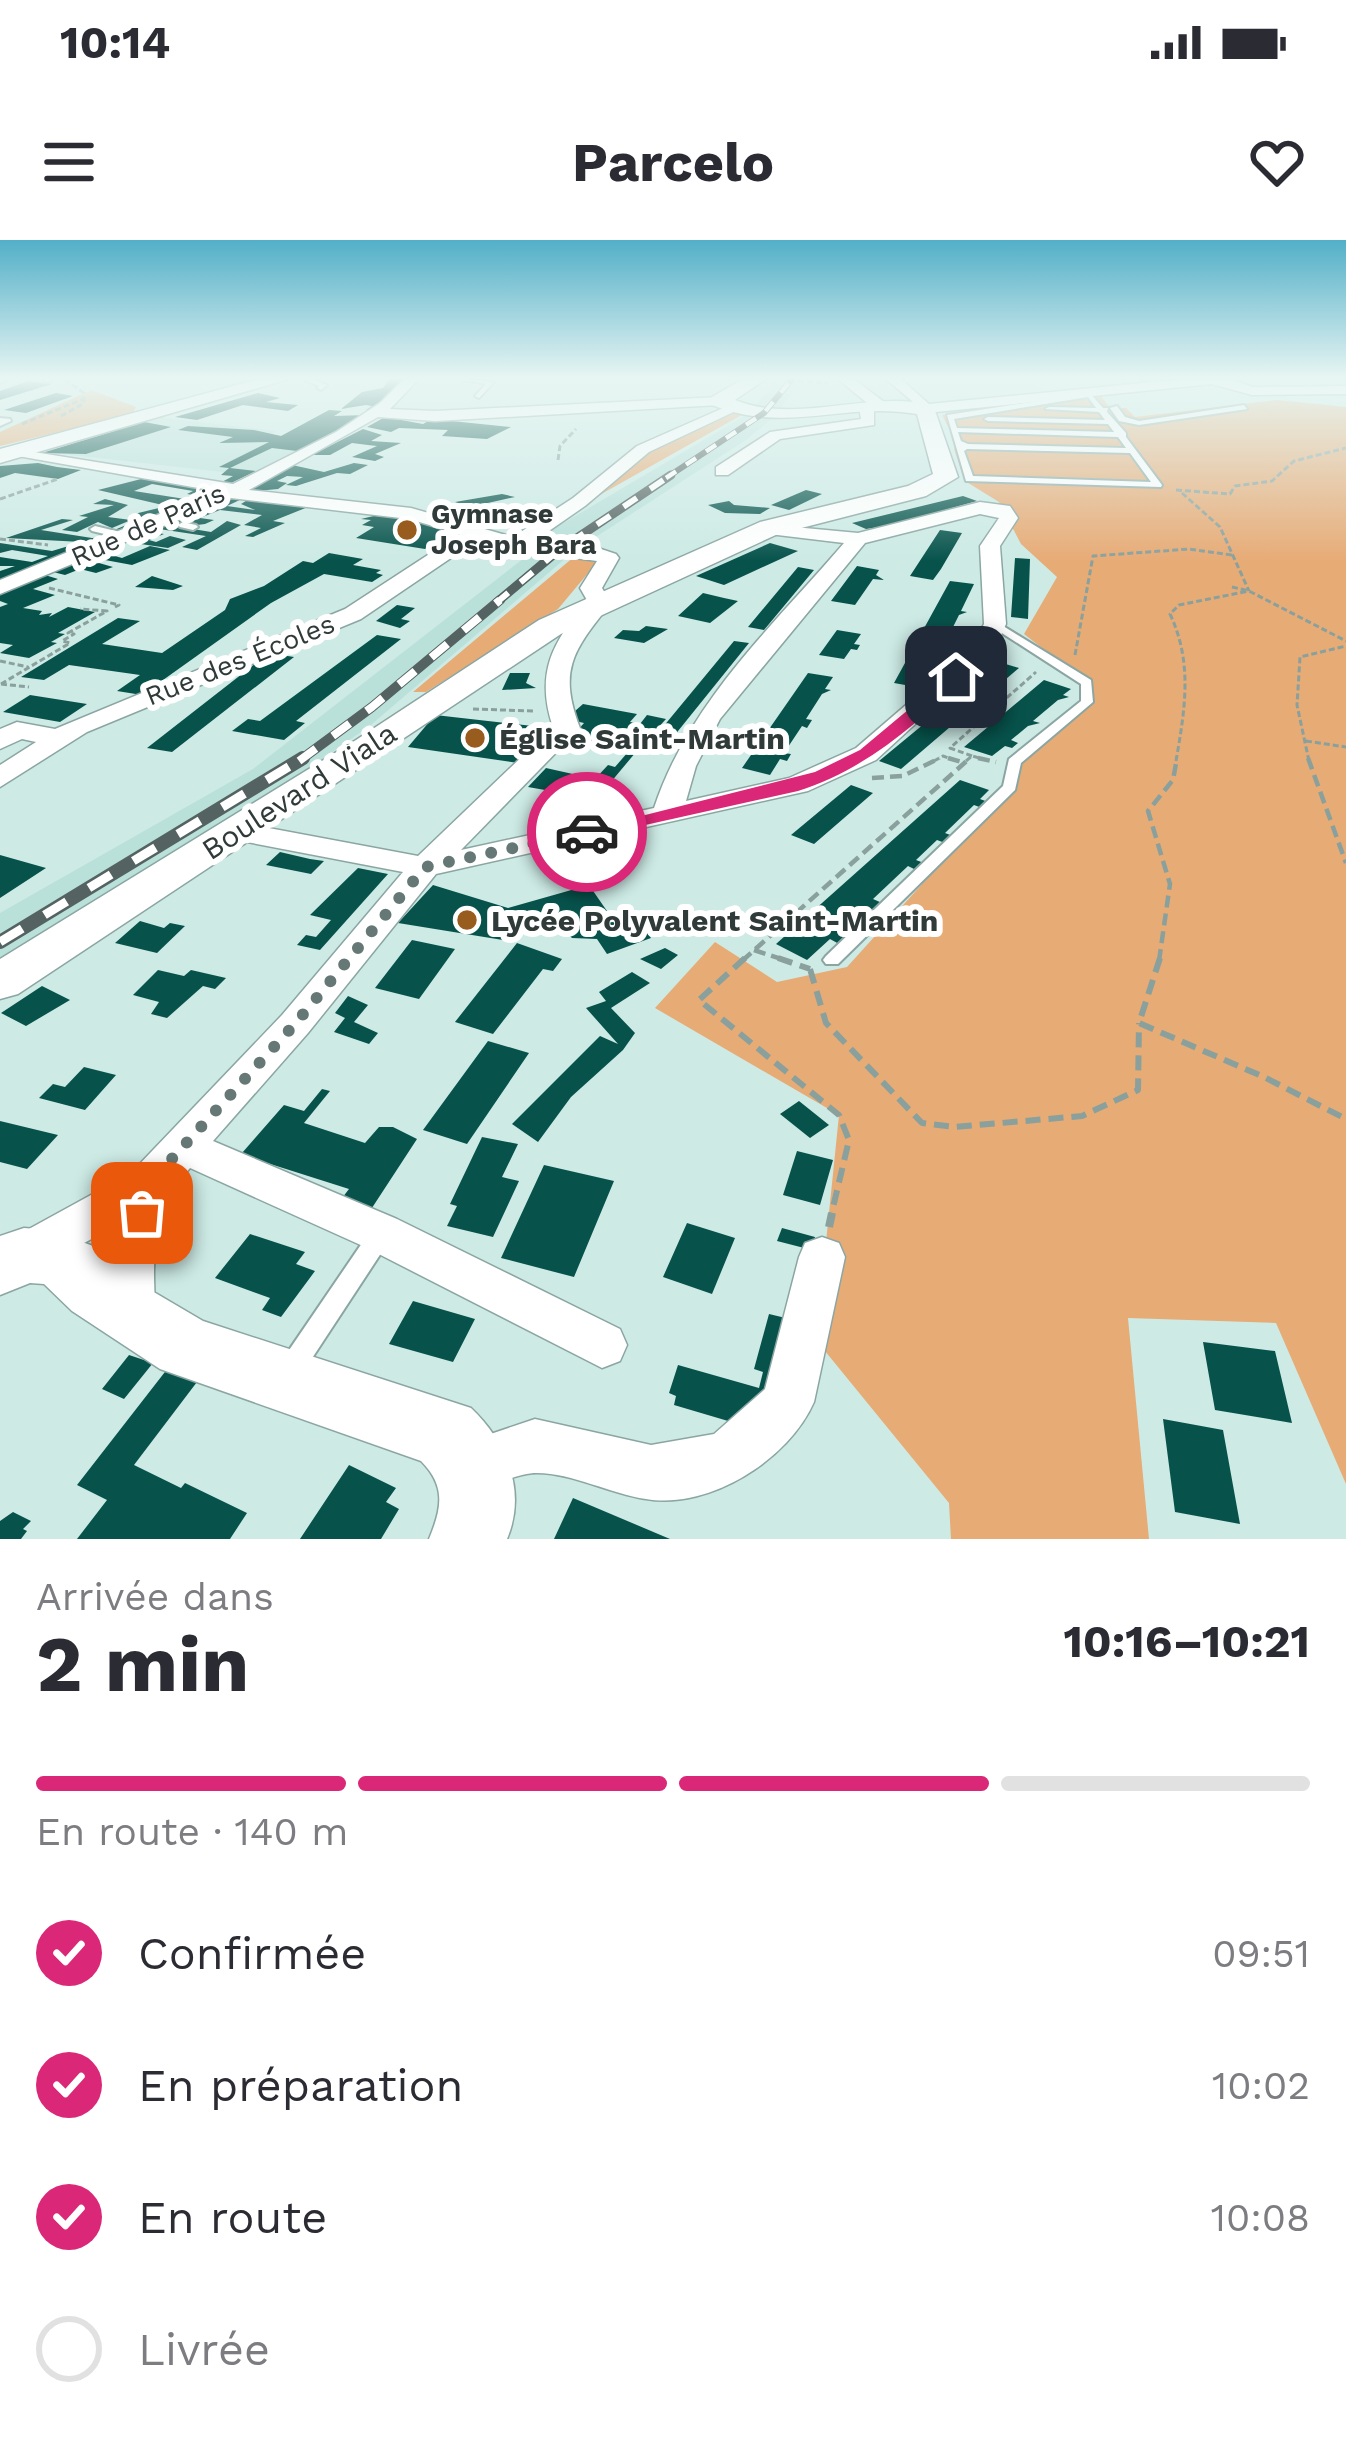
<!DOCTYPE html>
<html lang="fr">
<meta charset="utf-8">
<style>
body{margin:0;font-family:"Work Sans",sans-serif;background:#f7f7f7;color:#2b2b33;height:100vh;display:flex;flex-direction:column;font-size:45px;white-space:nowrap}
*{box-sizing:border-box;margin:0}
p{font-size:39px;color:#7c7c81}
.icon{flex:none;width:66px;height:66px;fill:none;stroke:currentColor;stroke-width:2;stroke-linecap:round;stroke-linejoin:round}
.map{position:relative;height:1299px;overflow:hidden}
.drawer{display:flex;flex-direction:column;background:#fff;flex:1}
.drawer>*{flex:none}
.pin{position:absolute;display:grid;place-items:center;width:102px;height:102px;color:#fff;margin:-51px;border-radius:24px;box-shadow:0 6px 18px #0006}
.courier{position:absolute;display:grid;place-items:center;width:120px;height:120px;margin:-60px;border:9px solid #db2777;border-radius:50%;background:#fff;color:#222;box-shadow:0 3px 15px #0007}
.headline em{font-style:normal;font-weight:700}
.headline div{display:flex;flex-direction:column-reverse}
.headline{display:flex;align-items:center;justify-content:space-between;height:204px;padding:0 36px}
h1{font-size:78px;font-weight:700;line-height:90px}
.bar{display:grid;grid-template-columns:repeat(4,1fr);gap:18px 12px;align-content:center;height:144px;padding:0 36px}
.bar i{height:15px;border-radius:9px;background:#e1e1e2}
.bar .active{background:#db2777}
.bar p{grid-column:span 4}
ol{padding:0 36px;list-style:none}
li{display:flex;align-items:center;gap:36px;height:132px}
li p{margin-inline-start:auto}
li .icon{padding:12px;border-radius:50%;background:#db2777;color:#fff;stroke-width:4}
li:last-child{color:#7c7c81}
li i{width:66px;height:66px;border:6px solid #e1e1e2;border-radius:50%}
.status{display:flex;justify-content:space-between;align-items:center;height:84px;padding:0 60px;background:#fff;direction:ltr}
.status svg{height:33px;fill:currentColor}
header{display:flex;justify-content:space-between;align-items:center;height:156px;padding:0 36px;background:#fff;font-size:54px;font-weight:700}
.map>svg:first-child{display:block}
.built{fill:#bae0da}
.green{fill:#e7ab76}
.building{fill:#07534c;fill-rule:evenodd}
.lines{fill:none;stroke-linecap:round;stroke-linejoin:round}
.lane-casing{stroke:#8ba6a2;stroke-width:4}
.street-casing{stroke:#8ba6a2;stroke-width:3}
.secondary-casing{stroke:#8ba6a2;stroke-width:3}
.path-far3{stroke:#8aa09c;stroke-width:3;stroke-dasharray:6 3;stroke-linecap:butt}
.path-far2{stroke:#8aa09c;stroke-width:4.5;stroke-dasharray:12 6;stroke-linecap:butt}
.path-far1{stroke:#8aa09c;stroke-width:6;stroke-dasharray:15 8;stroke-linecap:butt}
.path{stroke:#8aa09c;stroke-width:8;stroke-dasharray:18 9;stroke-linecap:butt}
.lane{fill:#fff;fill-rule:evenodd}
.street{fill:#fff;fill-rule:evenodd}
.secondary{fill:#fff;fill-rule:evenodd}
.rail-far3-casing{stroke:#546361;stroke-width:6}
.rail-far2-casing{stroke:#546361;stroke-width:9}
.rail-far1-casing{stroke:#546361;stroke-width:10}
.rail-casing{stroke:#546361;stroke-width:14}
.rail-far3{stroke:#fff;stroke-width:4.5;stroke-dasharray:12;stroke-linecap:butt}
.rail-far2{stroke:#fff;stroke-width:6;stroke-dasharray:16;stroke-linecap:butt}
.rail-far1{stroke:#fff;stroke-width:8;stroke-dasharray:21;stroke-linecap:butt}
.rail{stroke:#fff;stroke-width:9;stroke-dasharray:26;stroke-linecap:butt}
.route{fill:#db2777}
.done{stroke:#667875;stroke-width:12;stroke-dasharray:0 21.6}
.poi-dot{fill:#985c1e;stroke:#fff;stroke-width:4.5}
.labels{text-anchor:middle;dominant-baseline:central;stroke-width:12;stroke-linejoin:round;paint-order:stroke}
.far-poi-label{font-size:27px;font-weight:bold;fill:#2f3a39;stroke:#fff;text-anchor:start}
.far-street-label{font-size:27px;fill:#2f3a39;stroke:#fff}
.poi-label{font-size:30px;font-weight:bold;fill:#2f3a39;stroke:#fff;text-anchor:start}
.street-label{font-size:30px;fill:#2f3a39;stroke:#fff}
</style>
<div class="status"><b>10:14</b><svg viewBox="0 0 49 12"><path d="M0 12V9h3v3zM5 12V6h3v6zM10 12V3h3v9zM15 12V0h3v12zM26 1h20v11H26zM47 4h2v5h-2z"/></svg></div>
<header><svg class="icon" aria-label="menu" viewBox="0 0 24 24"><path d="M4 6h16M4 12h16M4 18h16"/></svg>Parcelo<svg class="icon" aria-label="heart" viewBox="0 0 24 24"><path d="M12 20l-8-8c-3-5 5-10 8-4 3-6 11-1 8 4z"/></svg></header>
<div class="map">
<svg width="1346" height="1299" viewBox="0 0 1346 1299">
<rect width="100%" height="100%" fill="#cdeae5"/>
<!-- built -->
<path class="built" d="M776,139H801L776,175L746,200L574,311L372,484L279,550L0,722V673L253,529L537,308L550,291L751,172Z
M158,177L276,191L271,194L321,200L250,235L44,212Z"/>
<!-- green -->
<path class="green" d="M91,150L136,167L132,174L0,206V192Z
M1090,152L1101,156L1110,168H1126L1135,177L1277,160L1346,167V1244L1276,1083L1128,1078L1149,1299H951L949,1263L816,1100L839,875L655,768L715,702L777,742L847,727L1010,547L1014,522L1087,462V443L1024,394L1057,337L1021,304L999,262L965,241L954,209L959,208L942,175Z
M737,170L747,172L589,261L648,209Z
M581,311L599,320L558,369L426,452H413Z"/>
<!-- building -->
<path class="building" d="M390,139H404L383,166L374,171L366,170L372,166L366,165L341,169L362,152L383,148Z
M28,141L52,144L0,160V151Z
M56,153L73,156L26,173L4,170Z
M258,153L280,158L266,162L298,165L288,171L243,165L197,180L175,177Z
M329,170L342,171L334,176L366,175L297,211L272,208L230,228L256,231L229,244L220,243L233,236L221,235L229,228L219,227L269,202L219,203L233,197L178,190L188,186L254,190L281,196Z
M385,177L423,184L432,179L511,187L487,199L442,196L448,190L399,188L391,192L367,187Z
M144,182L171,187L86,214L42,213Z
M363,189L382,195L371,201L401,203L375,214L384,217L375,221L352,217L377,206L368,205L352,203L330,215H312Z
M38,223L57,227L81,230L58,239L15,233L0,238V226Z
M354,223L368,225L350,234L337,233L296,246L286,245L303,237L287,236L277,241L287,243L278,249L234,253L292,225L324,232Z
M145,238L216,250L123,294L112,291L143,278L130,275L167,266L98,250ZM152,244L193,251L187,254L193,255L185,259L134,251Z
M806,250L822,254L789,270L771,265Z
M502,254L515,257L470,267L455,262Z
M963,256L977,261L887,286L866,289L852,283Z
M226,257L244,258L227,266L255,270L241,264L249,259L308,267L273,281L285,283L253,297L245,296L261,288L244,285L262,275L220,270L200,278L214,280L205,284L181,287L211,292L227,281L241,285L197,310L182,307L206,296L159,289Z
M105,259L128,265L108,277L131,280L112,288L98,282L77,292L62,290L88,277L79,276L114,265L93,264Z
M729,261L734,265L770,268L760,274L725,273L708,265Z
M382,274L409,279L451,292L425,309L356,298L374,287L362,285L371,280L361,279Z
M62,279L73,280L41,290L92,298L115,296L0,342V331L15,326H0V317L32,322L48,316L12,310L0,313V303L52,311L82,302L6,298Z
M940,290L962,293L941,329L933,340L910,336Z
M152,292L164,294L149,300L156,302L170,296L186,300L168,308L127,302Z
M770,303L798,311L724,345L696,336Z
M150,306L170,310L132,325L89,317L101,312L122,318Z
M329,313L363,319L353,325L381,330L376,333L383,335L372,342L324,334L271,363L142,455L117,451L140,435L126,433L69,425L44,440L21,437L118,378L140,381L102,404L162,413L225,370L230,359L264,346L303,321L313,323Z
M1015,318L1030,319L1028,379L1011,377Z
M85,319L113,327L96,333L80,329L65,335L53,332Z
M857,326L879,330L876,335L884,340L873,339L855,365L831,361Z
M798,327L814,330L764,390L748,387Z
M45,335L58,339L33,349L55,355L23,368L42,371L39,375L52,373L49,377L68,367L95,372L58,393L65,394L51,402L57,403L29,418L0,413L13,405L0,403V367L8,364L0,361V353Z
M152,336L183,346L173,350L135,347Z
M950,341L974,344L961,371L967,372L959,375L953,387L958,388L956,393L951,392L941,412L947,413L932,430L938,431L929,435L922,448L894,443Z
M703,353L724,358L738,361L710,383L678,376Z
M397,365L415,368L401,379L410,381L400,388L376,381Z
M646,386L668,389L644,403L614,398L623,390L639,391Z
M837,390L861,394L854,404L860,405L857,410L851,409L844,419L819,415Z
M377,395L401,399L296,481L305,483L284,500L232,491L248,479L260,481Z
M734,401L749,403L674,496L658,493Z
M275,414L294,417L172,512L147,508L261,419Z
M999,422L1019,428L901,529L879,521Z
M510,433H530L526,443L536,448L502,450Z
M808,433L833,437L825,449L831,450L822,454L806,479L812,480L807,488L802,486L784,513L791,514L787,521L780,519L770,535L742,528Z
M1044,440L1071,449L1063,455L1069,457L1058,460L1033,481L1040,483L1028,486L1011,500L1018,503L1012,508L1005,506L992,516L964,507Z
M30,455L87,464L60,482L3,472Z
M583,464L637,474L630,482L640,484L647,475L666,479L646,501L629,497L636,490L607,488L589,506L567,502L584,483L566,479Z
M435,475L542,487L518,523L408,507Z
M625,503L641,506L580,579L553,571L563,560L573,563L579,556L528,547L546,528L595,539L608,525L615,527L628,512L619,510Z
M960,540L989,550L980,559L988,562L982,568L974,565L945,593L953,596L945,603L937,600L916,620L924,623L916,630L908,626L873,659L882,663L874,670L865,666L840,690L848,694L839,704L830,699L807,720L776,704Z
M851,545L873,553L814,604L791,595Z
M280,612L310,619L324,621L311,634L266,625Z
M0,615L46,628L0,658Z
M358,628L388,634L320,710L297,705L306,695L316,697L331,680L310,675Z
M433,645L508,668L589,645L618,687L639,681L651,698L607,714L597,699L572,698L556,682L545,685L540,678L521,682L509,701L398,683Z
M140,681L164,688L170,683L185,686L157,713L115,703Z
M412,700L455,709L419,759L375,748Z
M517,703L562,719L553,731L543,729L493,794L455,782Z
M665,708L678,715L661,729L640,719Z
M158,730L184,736L191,730L226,738L215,749L203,746L167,778L151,774L159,762L133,755Z
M632,732L650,743L611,768L635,793L623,810L571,857L538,902L512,884L600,796L618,804L586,768L606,761L599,752Z
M42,746L70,760L26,786L1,773Z
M348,756L368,765L354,782L378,793L369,804L334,792L345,778L335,773Z
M488,801L529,813L467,904L423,890Z
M84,827L116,835L85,870L39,858L53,844L65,847Z
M322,849L330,851L304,883L365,903L379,887H393L417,899L368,974L339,962L349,949L264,922L259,929L235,921L284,865L304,871Z
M799,861L829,885L810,898L780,874Z
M0,881L58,895L27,929L0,922Z
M482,897L518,904L502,937L519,941L493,997L447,986L457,966L450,964Z
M797,911L833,920L820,965L783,955Z
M544,925L614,941L574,1037L501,1018Z
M687,983L735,998L712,1054L663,1037Z
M782,988L815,997L812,1010L777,1001Z
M250,994L305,1012L296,1024L315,1031L281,1077L262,1070L270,1058L215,1038Z
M413,1061L475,1079L453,1122L389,1104Z
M769,1074L794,1080L775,1155L745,1186L674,1165L676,1156L669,1153L678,1125L759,1148L763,1132L754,1129Z
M1203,1102L1275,1111L1292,1183L1215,1170Z
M129,1115L153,1123L124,1159L102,1149Z
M168,1128L200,1138L134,1225L181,1248L185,1243L247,1273L230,1299H77L107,1260L77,1245Z
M1163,1179L1223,1190L1240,1284L1175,1272Z
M349,1225L396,1248L386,1262L399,1269L381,1299H300Z
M573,1258L670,1299H554Z
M13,1272L31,1281L23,1289L27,1291L21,1299H0V1281Z"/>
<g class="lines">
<!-- lane casing -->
<g class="lane-casing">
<path id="lane" d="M0,139H7L0,143Z
M44,139H50V141L45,142Z
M302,139H312L327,145L321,150L317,148L319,146Z
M461,139L494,142L479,158L475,156L486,144Z
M1090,153L1103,168H1108L1107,172L1126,193V197L1162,245L1161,247L966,241L947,175ZM1088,157L1096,168L1049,167L1045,169L1099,172L1105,180L988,177L984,179L988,181L1108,184L1114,192L957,188L954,179ZM958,192L1118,197L1126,208L968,204L961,201ZM967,209L1130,213L1151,242L973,236L964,211Z
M1244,165L1247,169L1139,185L1119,181L1110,168L1117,166L1125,177L1139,181Z
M0,178L10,179L11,181L0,186Z
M183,282L196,285L198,287L193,290L180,287L178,285Z
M95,286L128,294L130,296L125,299L92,291L90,289Z
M995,381L1091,440L1093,462L1021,523L1015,550L838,724H826L823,720L826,716L1003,546L1009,519L1081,461V444L991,386V382Z
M381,984L389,987L393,994L389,1001L301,1135L292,1139L283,1135L279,1127L283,1119L373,987Z"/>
</g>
<!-- street casing -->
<g class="street-casing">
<path id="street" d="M404,139H419L390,169L435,171L719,157L726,161L719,165L435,181L378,177L249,250L411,268L513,297L573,258L637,206L730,165L742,168L649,212L585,266L536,300L586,304L616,314L619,318L602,348L611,363C575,409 557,428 580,488L461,610L654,568C689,462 773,386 844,303L769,294L762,292V284L858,293L980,262L1010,266L1018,278L1000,306L1006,384L993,413L876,520L808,551L436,634L308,793L213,901L397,979L620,1089L627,1105L620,1121L602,1128L365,1007L190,928C165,956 154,994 154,1033C154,1054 157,1069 148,1089L131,1095L114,1089C99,1056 108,1019 116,986L24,1035L7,1029L1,1015L7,1001L131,933L282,775L403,632L226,598L222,591L226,584L237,582L418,616L553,487C535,435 552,400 588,362L580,348L597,321L516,310L479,299L361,379L87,492L0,547V525L36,502L22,499L0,509V489L17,482L55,489L345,369L460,294L409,279L231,258L0,354V340L215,251L1,213L9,208L233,244L336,192L380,163ZM980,274L999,278L980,306L984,384L971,409L856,508L789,538L686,561L696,526L720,479L865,303Z
M838,139H854L884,162V168H874V185L780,199L728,235H716V227L770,192L861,179L859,167L867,163Z
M886,139H901L929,164L1183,139H1231L1252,147L1346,146V154L1252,155L1212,144L926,173Z
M822,997L839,1003L845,1017L814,1162C789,1219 710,1270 646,1259C611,1254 572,1233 537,1233C518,1233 492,1246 474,1252L455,1244L447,1225L455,1206L535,1179L651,1205L714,1194L765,1149L799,1017L805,1003Z"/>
</g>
<!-- secondary casing -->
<g class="secondary-casing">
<path id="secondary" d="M259,139H289L0,223V209Z
M743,139H766L735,160C797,185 868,150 933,165L958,237L926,256L778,294L561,394L18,754L0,759V719L356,500L539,380L760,282L908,246L933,234L917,174C844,161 786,195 712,165V157Z
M24,988L49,990L96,1007L118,1031L203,1081L471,1168C507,1202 527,1252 507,1299H429C442,1268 446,1246 421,1221L160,1129L72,1071L44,1044L30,1043L0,1055V996Z"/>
</g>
<!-- path-far3 -->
<path class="path-far3" d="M798,141L827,143
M61,176L84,163V153L64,139
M22,184L83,159
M558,220L560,206L576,189
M1176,250L1230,254L1235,246L1272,241L1294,221L1346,208
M1182,253L1220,287L1249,351
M0,259L58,239
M0,299L48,305
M1232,347L1249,351L1346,401
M49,348L119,365L115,367
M1075,415L1093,316L1189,309L1232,315
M0,421L28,427
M1,444L70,403L62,401L74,394L68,393L107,371L80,369
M1,444L29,447
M473,469L534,471
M1306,501L1346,507
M972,516L950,508L1036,432
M934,521L943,516L957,521
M966,521L972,516L990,521
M1176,521C1185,469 1193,423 1170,374L1179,365L1249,351
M1309,521L1297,465L1300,417L1346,406"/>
<!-- path-far2 -->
<path class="path-far2" d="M948,518L962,522
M978,518L996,522
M1308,518L1346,623
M872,538L903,536L940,518
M754,710L787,721
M742,721L970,518
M1159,721L1170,644L1148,571L1173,540L1177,518"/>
<!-- path-far1 -->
<path class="path-far1" d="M745,718L699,760L839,875L849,900L831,976
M778,718L810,729
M1160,718L1139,783L1264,837L1346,879
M810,729L826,783L922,883L955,887L1082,876L1138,850L1139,783"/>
<!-- path -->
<path class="path" d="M829,987L832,973"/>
<!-- lane -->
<use href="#lane" class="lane"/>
<!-- street -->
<use href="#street" class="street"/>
<!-- secondary -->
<use href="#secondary" class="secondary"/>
<!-- rail-far3 casing -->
<g class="rail-far3-casing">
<path id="rail-far3" d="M666,238L764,173L792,139"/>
</g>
<!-- rail-far2 casing -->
<g class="rail-far2-casing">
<path id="rail-far2" d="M496,363L559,310L671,235"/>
</g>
<!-- rail-far1 casing -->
<g class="rail-far1-casing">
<path id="rail-far1" d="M299,521L372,467L500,360"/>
</g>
<!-- rail casing -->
<g class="rail-casing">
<path id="rail" d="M0,702L303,518"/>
</g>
<!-- rail-far3 -->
<use href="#rail-far3" class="rail-far3"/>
<!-- rail-far2 -->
<use href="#rail-far2" class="rail-far2"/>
<!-- rail-far1 -->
<use href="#rail-far1" class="rail-far1"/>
<!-- rail -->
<use href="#rail" class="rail"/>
</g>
<!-- sky -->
<linearGradient id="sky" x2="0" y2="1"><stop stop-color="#52afc8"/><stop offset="0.43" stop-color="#e8f6f3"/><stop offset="1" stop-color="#e8f6f3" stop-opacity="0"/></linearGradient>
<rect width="1346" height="321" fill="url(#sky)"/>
<!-- route -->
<path class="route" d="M951,434L963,437C918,485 862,531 798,551L587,598L578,592L815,532L860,510Z"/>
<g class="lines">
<!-- done -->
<path class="done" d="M142,973L147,946L295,784L425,627L587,592"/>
</g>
<!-- markers -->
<g class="poi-dot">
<circle cx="407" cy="290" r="12"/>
<circle cx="475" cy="498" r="12"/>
<circle cx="467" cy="680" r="12"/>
</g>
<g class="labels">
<!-- far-poi labels -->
<g class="far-poi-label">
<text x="431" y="274">Gymnase<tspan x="431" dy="31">Joseph Bara</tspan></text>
</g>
<!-- far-street labels -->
<g class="far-street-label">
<text transform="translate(148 285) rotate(-24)">Rue de Paris</text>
<text transform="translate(240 420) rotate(-22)">Rue des Écoles</text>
</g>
<!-- poi labels -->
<g class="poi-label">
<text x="499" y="498">Église Saint-Martin</text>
<text x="491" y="680">Lycée Polyvalent Saint-Martin</text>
</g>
<!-- street labels -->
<g class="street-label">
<text transform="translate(299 551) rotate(-33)">Boulevard Viala</text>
</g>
</g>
</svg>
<div class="pin" style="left:142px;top:973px;background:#ea580c"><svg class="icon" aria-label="bag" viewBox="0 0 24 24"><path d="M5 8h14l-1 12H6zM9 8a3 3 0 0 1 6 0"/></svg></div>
<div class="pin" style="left:956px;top:437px;background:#1f2937"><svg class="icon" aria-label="home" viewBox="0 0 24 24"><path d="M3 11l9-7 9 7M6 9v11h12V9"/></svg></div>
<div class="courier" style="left:587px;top:592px"><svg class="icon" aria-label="car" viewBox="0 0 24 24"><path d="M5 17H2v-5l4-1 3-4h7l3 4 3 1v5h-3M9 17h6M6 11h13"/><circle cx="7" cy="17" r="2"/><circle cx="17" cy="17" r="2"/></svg></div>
</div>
<section class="drawer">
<div class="headline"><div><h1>2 min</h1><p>Arrivée dans</p></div><em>10:16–10:21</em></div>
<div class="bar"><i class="active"></i><i class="active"></i><i class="active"></i><i></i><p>En route · 140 m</p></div>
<ol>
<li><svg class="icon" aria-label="check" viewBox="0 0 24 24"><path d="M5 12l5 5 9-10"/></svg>Confirmée<p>09:51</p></li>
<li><svg class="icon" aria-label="check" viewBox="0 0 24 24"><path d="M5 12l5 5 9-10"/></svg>En préparation<p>10:02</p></li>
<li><svg class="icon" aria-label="check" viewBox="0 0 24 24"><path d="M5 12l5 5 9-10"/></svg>En route<p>10:08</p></li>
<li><i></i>Livrée</li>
</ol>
</section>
